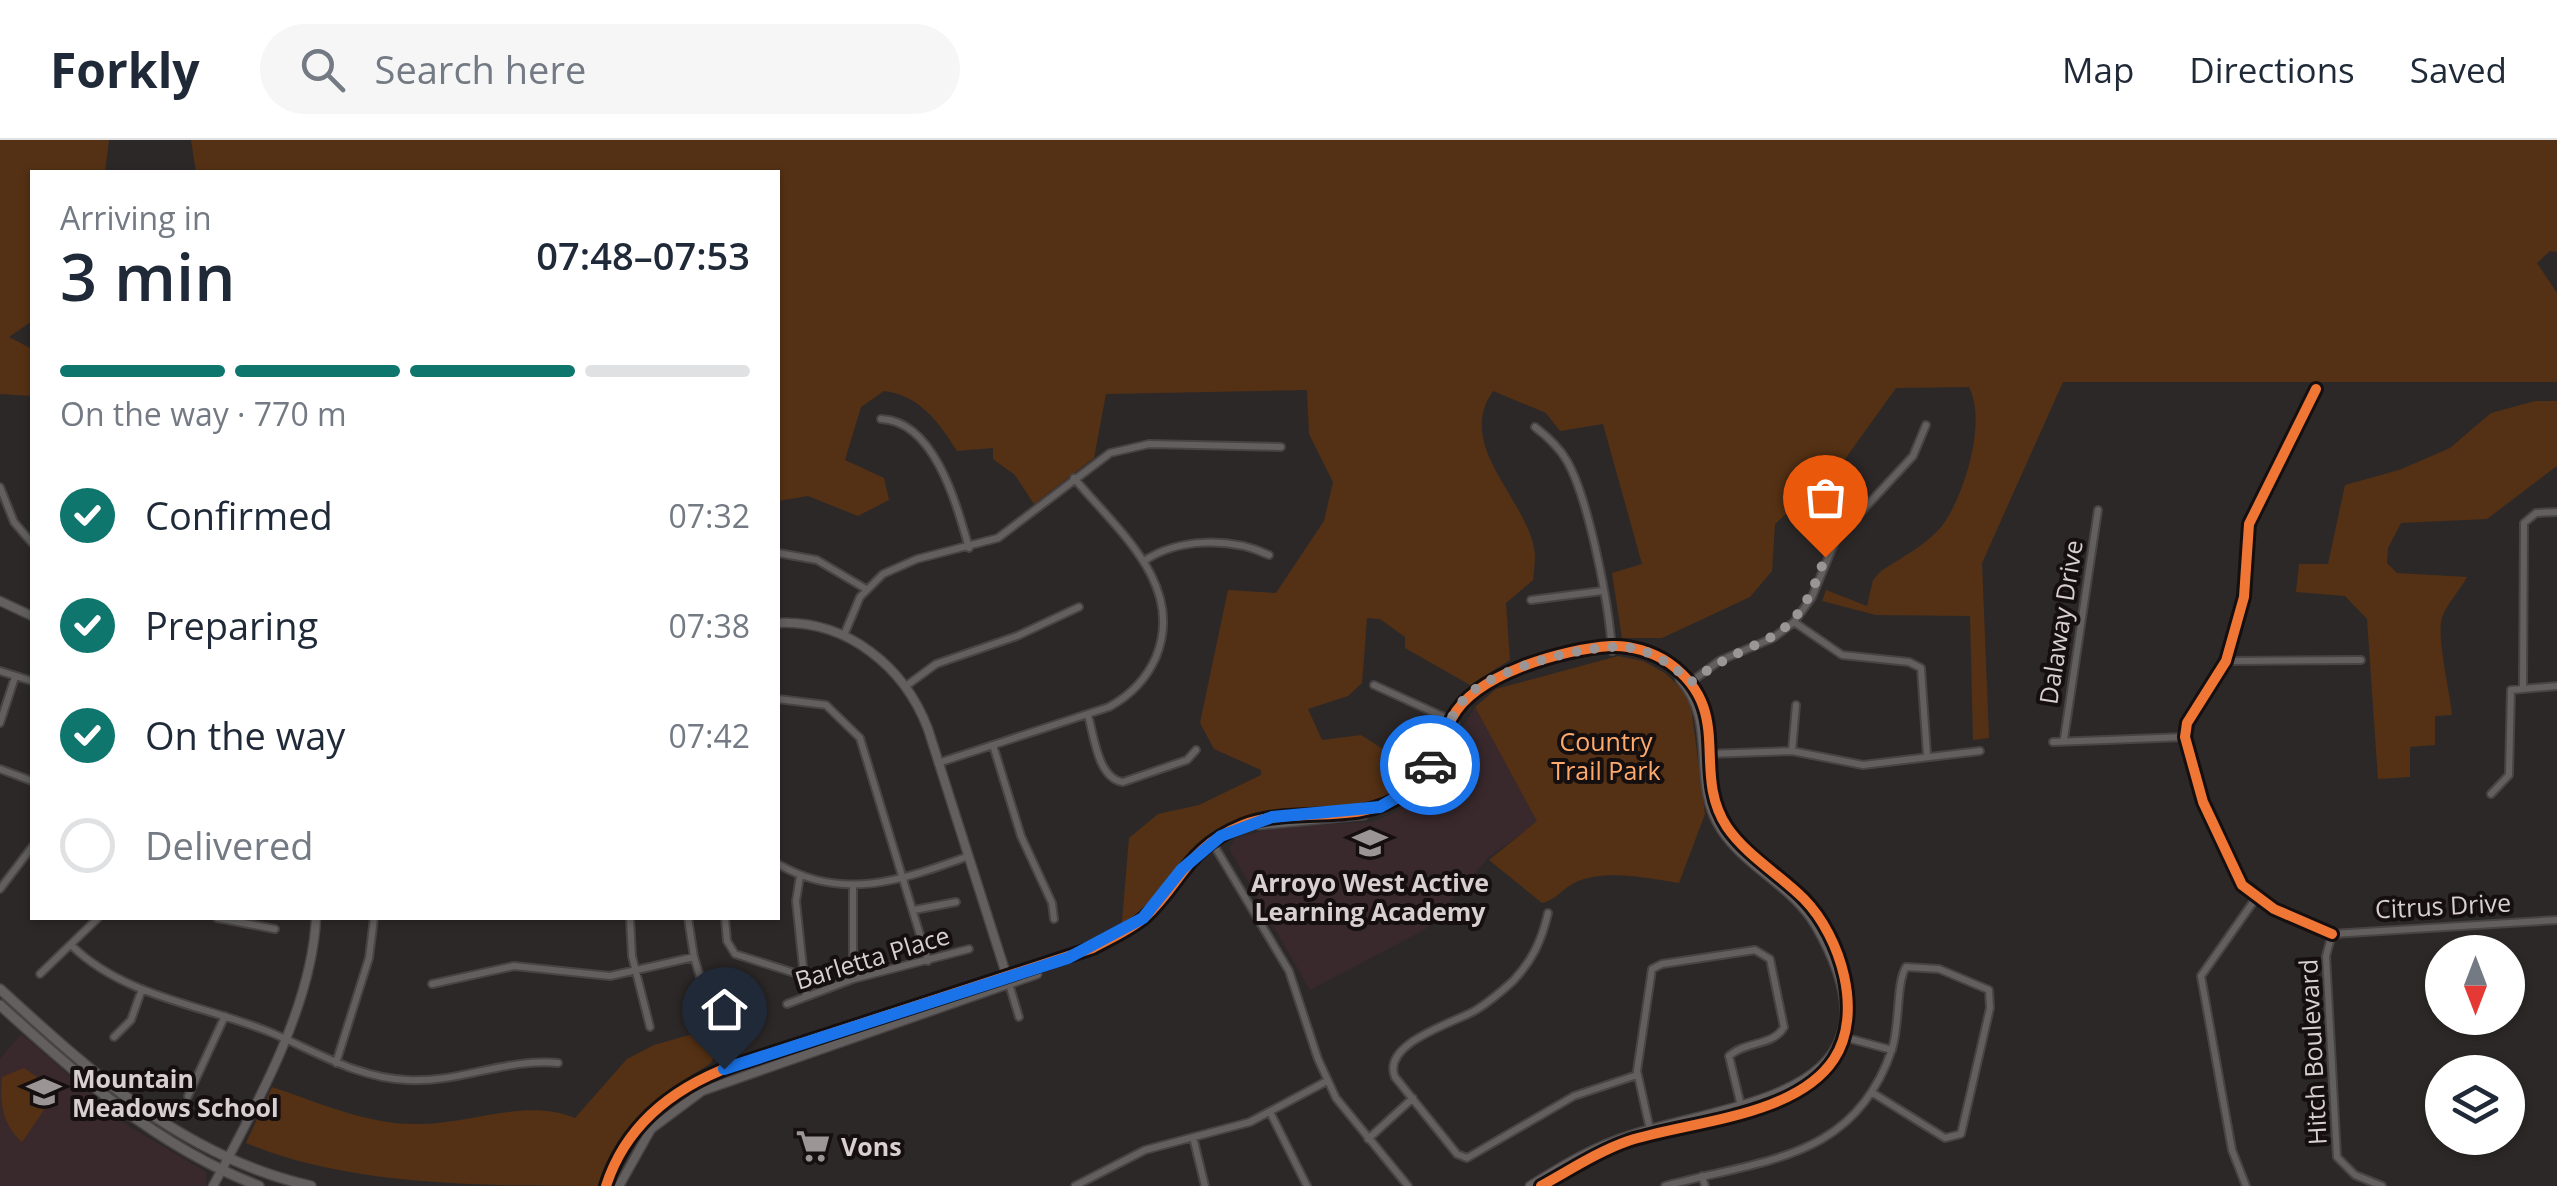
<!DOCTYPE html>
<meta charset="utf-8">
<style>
body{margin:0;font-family:"Open Sans",sans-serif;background:#f6f6f7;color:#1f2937;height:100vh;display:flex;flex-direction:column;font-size:38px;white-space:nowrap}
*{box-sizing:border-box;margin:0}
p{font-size:32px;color:#747a83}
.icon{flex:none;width:55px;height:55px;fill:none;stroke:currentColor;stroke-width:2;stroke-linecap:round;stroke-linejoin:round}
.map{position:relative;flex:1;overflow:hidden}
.details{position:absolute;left:30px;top:30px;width:750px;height:750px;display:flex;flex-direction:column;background:#fff;border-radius:0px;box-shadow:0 2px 8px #0004}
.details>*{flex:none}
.needle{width:65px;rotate:180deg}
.controls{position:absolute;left:2425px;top:795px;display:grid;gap:20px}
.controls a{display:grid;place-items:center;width:100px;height:100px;border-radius:50%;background:#fff;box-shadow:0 2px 8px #0004;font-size:50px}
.pin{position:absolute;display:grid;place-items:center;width:85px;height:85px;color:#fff;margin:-102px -42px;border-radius:50% 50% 50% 0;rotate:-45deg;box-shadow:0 0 10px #0007}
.pin .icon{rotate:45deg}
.courier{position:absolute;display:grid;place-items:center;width:100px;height:100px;margin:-50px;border:8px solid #1a73e8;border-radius:50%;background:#fff;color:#222;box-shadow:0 2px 12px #0007}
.headline em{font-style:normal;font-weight:600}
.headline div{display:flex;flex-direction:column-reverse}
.headline{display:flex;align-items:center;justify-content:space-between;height:170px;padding:0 30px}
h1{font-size:65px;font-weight:600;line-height:75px}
.bar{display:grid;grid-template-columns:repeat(4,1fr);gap:15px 10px;align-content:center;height:120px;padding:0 30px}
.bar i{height:12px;border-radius:8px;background:#e0e1e3}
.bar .active{background:#0f766e}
.bar p{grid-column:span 4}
ol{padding:0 30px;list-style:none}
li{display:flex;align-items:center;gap:30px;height:110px}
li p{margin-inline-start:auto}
li .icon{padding:10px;border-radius:50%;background:#0f766e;color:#fff;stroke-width:4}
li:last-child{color:#747a83}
li i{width:55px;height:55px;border:5px solid #e0e1e3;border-radius:50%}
header{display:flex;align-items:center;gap:60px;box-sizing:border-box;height:140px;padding:0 50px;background:#fff;border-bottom:2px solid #e0e1e3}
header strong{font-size:48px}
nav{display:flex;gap:55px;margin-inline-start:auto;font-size:35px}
.search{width:700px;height:90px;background:#f6f6f7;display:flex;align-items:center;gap:25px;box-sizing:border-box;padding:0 35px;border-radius:55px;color:#747a83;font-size:38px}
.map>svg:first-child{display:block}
.built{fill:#3a292c}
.green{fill:#543114}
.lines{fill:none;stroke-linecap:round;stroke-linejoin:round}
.minor-casing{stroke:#484344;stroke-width:10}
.tertiary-casing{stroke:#484344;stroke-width:11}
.secondary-casing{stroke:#484344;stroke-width:12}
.minor{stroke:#635f5f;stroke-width:6}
.tertiary{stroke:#635f5f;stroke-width:8}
.secondary{stroke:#635f5f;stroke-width:9}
.cycleway-casing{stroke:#150f10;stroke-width:16}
.cycleway{stroke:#f07635;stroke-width:10}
.done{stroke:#9c9595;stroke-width:10;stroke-dasharray:0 18}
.route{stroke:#1a73e8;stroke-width:12}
.labels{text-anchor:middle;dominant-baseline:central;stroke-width:8;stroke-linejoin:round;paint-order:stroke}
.street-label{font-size:25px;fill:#d7cfd0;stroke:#150f10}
.park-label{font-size:25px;fill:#feaa6c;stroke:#150f10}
.poi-label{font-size:25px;font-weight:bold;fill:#d7cfd0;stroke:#150f10;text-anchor:start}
</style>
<header>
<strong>Forkly</strong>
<div class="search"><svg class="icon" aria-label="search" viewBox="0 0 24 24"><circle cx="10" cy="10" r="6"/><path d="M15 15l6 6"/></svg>Search here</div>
<nav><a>Map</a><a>Directions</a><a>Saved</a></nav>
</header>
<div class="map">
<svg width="2557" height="1046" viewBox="0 0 2557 1046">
<rect width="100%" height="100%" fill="#2d2828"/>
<!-- built -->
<path class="built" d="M1475,567L1538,681L1488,718L1426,789L1310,850L1229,708L1236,698L1277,687L1373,682L1422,660L1438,645L1448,612Z
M21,894L127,985L206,1032V1046H0V919Z"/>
<!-- green -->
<path class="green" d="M0,0H109L105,32H32V181L9,197L32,209V256L0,254Z
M191,0H2557V112L2550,111L2537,123L2557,153V242H2063L1982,423L1989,598L1973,600L1970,476L1876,475L1822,461L1826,450L1867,466L1873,440L1881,431C1901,418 1930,403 1944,383C1965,353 1987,281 1969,247L1896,248L1840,326L1775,384L1772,431L1750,457L1662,498H1622L1612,433L1642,424L1603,284L1560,291L1546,273L1493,251C1455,305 1524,356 1534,408C1536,418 1534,430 1533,440L1506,463L1510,520L1470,545L1405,508V497L1380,479L1367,478L1362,543L1348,556L1308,569L1322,600L1361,595L1424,635L1380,667L1272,677L1212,702L1152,770L1121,793L1129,698L1158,674L1199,665L1261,635V630L1214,609L1200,583L1228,450L1276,453L1324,381L1333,342L1309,294L1307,250L1106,254L1094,318L1034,364L1015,335L993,319V308L957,311C939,282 919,255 884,251L861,267L845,320L884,338L889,360L858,376L808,356L778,361V32H196Z
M2535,261H2557V326L2487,379L2401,383L2388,408L2387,423L2397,433L2467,437C2460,450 2446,465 2442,478C2436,495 2450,552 2452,575L2435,576V605L2410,607V637L2378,639L2367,479L2345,456L2296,452L2299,424H2328L2345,345L2399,330L2450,308L2491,273Z
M1618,516L1643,521L1665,533L1685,552L1691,566L1705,674L1679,743C1648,738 1606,729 1576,742C1563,748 1557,759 1542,763L1489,720L1537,681L1475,567L1496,549Z
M707,890L714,917L711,923C662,953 614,987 598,1046C485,1046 347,1046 246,1003L272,947C320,963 370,986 422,984C474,983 526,958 575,978L627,919L654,905Z
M24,928L57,951L22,1002C2,984 0,964 2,937Z"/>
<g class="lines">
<!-- minor casing -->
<g class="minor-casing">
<path id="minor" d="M2316,249L2249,384L2244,457L2226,521L2187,583L2185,597L2203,662L2242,745L2274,769L2332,794
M881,279C935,281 957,366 969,408
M1535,287C1548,297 1559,307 1567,321C1589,360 1609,465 1612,511
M0,347L14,382L32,403
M778,413L817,420L866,449
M1144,421C1178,398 1231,397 1269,415
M1531,460L1602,451
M1794,482L1842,515L1909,522L1921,528L1927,615
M844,495L860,457L883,434L917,419L998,398L1110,313L1149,304L1281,307
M2226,521L2361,520
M0,531L32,541
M1374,545L1455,582
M1687,545L1719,521L1773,498L1794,482L1812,457L1836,399L1913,316L1926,285
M906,546L936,524L1017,496L1079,467
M2523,546L2524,383L2536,373L2557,372
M778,559L826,565L860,598L928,821
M1088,575C1094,596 1098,639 1123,642L1187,620L1196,610
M0,583L15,537
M2064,599L2098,370
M2053,602L2185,597
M993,605L1021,696L1052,763L1054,779
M1792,611L1796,565
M1706,614L1792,611L1863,625L1980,611
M938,623L1109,567C1131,555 1146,540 1156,517C1186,444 1116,389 1074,338
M0,629L32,641
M2491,654L2509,635L2511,550L2557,546
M1212,702L1289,831L1318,919L1336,958L1408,1046
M778,724C843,762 902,740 969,716
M800,736L796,761L806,856
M0,749L32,707
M914,770L956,762
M1548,773C1542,800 1532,821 1513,841C1502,851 1489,862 1476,870C1454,883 1381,903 1395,937L1457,1014L1467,1018L1574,956L1637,935
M217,778L275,789
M630,778L632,816L650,887
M688,778L694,817L728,928
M725,778L727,801L735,814L801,835
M2332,794L2326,816L2337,1017L2355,1035L2382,1046
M2332,794L2557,780
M72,806C126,858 205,865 272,893C317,912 357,938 408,940C459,943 506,918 558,923
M40,834L98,778
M853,839V747
M432,844L514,826L610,836L694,817
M1009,844L1019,877
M787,864L853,839L969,809
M1840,896L1892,910
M114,897L131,880L142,849
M336,923L369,818L374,778
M188,956L225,876
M1270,972L1307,1046
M1651,994L1637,931L1652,829L1662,824L1755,810L1770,819L1784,887C1774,906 1745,901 1729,916L1742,970
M1193,997L1205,1046
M1368,999L1413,958
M1702,1036L1705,1046
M1075,1046L1145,1010L1250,982L1327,941
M1665,1046C1764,1019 1855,1020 1892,909C1900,885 1896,843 1906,827L1939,829L1989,850L1990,868L1961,994L1945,998L1873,953
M2246,1046L2232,1010L2201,836L2256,758"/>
</g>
<!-- tertiary casing -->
<g class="tertiary-casing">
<path id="tertiary" d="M0,461L32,476
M778,483C847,480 904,526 928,589L1008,840
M1259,685L1364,675
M213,1046C255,968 312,867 316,778
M606,1046C626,984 673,948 732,926L1093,808C1111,798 1130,790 1145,777C1183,742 1186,708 1243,685C1294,665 1358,687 1404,654C1430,635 1438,605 1452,578C1475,534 1563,509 1611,506C1630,505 1653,512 1669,523C1736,571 1690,631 1727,687C1746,715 1780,735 1804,759C1841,797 1864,873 1834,919C1796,977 1690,981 1628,1001C1597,1012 1570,1030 1541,1046
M619,1046L651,989L702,951L1037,834
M1530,1046C1562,1026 1595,1006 1631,995C1742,960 1913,955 1816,786C1793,746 1745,727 1721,689C1690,642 1719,583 1680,539"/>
</g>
<!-- secondary casing -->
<g class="secondary-casing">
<path id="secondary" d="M0,849C94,935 184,1017 311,1046
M0,865C79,937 158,1007 259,1046"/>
</g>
<!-- minor -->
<use href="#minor" class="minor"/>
<!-- tertiary -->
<use href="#tertiary" class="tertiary"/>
<!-- secondary -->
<use href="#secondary" class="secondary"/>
<!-- cycleway casing -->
<g class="cycleway-casing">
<path id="cycleway" d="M2316,249L2249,384L2244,457L2226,521L2187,583L2185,597L2203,662L2242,745L2274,769L2332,794
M606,1046C626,984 673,948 732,926L1093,808C1111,798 1130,790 1145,777C1183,742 1186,708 1243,685C1294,665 1358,687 1404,654C1430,635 1438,605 1452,578C1475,534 1563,509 1611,506C1630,505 1653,512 1669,523C1736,571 1690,631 1727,687C1746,715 1780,735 1804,759C1841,797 1864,873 1834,919C1796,977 1690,981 1628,1001C1597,1012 1570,1030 1541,1046"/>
</g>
<!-- cycleway -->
<use href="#cycleway" class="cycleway"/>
</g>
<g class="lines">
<!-- done -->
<path class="done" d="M1430,625C1442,603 1448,576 1466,557C1492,529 1594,501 1632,508C1656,513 1673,526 1691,542C1762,488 1792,516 1825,417"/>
<!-- route -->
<path class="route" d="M724,929L1068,818L1143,778L1182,729L1221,696L1272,677L1380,667L1406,652L1430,625"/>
</g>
<!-- icons -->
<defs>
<g id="school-bare" transform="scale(2.7)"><path d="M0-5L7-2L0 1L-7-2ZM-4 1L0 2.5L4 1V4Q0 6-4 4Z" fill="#9c9595" stroke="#150f10" stroke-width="2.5" paint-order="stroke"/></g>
<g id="supermarket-bare" transform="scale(2.7)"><path d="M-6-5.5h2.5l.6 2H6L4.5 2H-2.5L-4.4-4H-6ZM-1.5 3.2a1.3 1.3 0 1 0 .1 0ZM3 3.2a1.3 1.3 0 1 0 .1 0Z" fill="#9c9595" stroke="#150f10" stroke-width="2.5" paint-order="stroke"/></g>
</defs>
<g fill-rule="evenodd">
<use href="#school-bare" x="1370" y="703"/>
<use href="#school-bare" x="44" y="952"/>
<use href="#supermarket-bare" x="813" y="1006"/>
</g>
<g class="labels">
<!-- street labels -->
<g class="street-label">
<text transform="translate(2060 482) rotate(-81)">Dalaway Drive</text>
<text transform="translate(2443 765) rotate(-3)">Citrus Drive</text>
<text transform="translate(872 817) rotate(-17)">Barletta Place</text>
<text transform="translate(2312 912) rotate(-93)">Hitch Boulevard</text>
</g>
<!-- park labels -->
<g class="park-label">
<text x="1606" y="601">Country<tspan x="1606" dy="29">Trail Park</tspan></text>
</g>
<!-- poi labels -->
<g class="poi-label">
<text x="1370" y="742" text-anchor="middle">Arroyo West Active<tspan x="1370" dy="29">Learning Academy</tspan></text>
<text x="72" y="938">Mountain<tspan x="72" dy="29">Meadows School</tspan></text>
<text x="841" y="1006">Vons</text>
</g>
</g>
</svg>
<div class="controls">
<a><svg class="needle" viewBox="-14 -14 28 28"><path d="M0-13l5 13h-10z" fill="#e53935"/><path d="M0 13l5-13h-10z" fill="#747a83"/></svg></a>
<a><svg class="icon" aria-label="layers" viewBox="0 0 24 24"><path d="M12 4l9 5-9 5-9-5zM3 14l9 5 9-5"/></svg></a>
</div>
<div class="pin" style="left:1825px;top:417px;background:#ea580c"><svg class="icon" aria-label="bag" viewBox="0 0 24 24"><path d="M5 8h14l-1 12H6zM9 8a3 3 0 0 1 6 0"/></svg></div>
<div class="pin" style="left:724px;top:929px;background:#1f2937"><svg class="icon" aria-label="home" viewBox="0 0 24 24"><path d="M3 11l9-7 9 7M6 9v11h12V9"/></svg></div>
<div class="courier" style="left:1430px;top:625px"><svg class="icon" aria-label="car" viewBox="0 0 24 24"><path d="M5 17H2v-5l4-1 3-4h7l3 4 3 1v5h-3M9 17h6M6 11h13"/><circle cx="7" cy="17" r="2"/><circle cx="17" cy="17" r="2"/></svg></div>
<section class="details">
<div class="headline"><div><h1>3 min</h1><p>Arriving in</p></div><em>07:48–07:53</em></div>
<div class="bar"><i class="active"></i><i class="active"></i><i class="active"></i><i></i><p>On the way · 770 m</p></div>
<ol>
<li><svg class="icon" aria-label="check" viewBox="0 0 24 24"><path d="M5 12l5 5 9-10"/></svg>Confirmed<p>07:32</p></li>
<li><svg class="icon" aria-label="check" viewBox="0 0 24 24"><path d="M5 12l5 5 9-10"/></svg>Preparing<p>07:38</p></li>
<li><svg class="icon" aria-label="check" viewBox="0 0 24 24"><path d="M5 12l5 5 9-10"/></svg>On the way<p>07:42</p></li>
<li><i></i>Delivered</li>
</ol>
</section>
</div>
